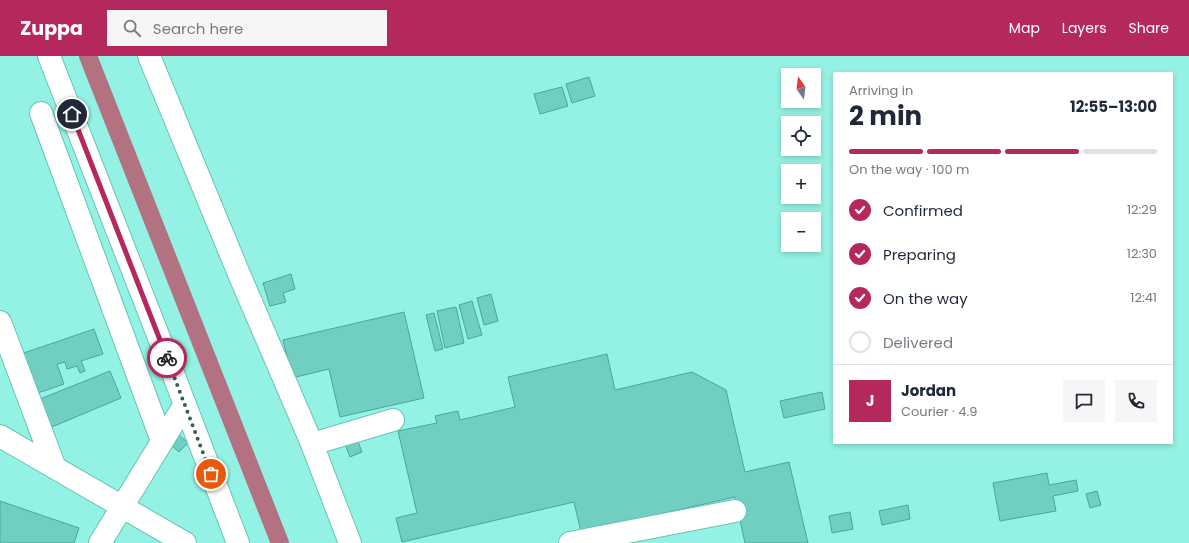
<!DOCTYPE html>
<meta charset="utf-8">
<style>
body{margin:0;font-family:Poppins,sans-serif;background:#f6f6f7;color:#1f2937;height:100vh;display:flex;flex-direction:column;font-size:15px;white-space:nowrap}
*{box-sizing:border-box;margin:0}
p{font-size:13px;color:#747a83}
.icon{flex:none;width:22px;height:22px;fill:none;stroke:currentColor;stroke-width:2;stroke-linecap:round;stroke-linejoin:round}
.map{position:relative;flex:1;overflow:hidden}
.drawer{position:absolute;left:833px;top:16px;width:340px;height:372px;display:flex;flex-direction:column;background:#fff;border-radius:0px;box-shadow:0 2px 6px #0003}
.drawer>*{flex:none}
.needle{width:26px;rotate:346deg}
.controls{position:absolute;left:781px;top:12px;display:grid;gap:8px}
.controls a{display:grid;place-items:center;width:40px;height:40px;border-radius:0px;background:#fff;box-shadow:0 2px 6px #0003;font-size:20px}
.pin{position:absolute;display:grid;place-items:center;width:34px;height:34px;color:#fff;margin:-17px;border:2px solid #fff;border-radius:50%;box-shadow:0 1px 4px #0007}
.courier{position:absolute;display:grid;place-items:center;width:40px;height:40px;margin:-20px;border:3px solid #b5285d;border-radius:50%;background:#fff;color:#222;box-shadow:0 1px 5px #0007}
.headline em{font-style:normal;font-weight:700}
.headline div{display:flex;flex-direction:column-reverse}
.headline{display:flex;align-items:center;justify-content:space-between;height:68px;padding:0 16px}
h1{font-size:26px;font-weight:700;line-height:30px}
.bar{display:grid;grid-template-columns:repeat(4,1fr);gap:6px 4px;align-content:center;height:48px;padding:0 16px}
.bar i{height:5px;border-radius:3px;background:#e0e1e3}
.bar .active{background:#b5285d}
.bar p{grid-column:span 4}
.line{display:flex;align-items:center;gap:10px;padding:0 16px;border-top:1px solid #e0e1e3}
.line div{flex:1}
.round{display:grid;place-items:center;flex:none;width:42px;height:42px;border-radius:0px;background:#f6f6f7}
ol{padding:0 16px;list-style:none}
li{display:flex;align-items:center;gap:12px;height:44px}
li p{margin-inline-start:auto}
li .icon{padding:4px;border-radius:50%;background:#b5285d;color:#fff;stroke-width:4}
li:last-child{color:#747a83}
li i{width:22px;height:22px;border:2px solid #e0e1e3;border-radius:50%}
header{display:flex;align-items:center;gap:24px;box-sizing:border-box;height:56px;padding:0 20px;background:#b5285d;color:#fff}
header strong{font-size:19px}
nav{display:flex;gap:22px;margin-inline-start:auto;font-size:14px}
.search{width:280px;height:36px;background:#f6f6f7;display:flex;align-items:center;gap:10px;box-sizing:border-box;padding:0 14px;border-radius:0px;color:#747a83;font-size:15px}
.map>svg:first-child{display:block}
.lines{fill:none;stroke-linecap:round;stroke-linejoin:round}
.canal{stroke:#b27282;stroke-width:18}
.building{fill:#71cfc1;stroke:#48a79b}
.minor-casing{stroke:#66c3b6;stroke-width:24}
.minor{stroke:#fff;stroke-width:22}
.done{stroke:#345f58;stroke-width:4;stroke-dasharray:0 7.2}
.route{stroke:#b5285d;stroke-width:5}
</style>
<header>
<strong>Zuppa</strong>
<div class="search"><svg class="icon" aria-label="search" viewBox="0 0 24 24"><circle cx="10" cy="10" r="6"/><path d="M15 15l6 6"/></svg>Search here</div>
<nav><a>Map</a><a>Layers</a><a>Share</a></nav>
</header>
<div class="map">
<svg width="1189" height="487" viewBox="0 0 1189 487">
<rect width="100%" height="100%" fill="#94f2e4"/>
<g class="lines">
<!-- canal -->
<path class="canal" d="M88,0L280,487"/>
</g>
<!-- building -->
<path class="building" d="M589,21L595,40L572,47L566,28Z
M562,31L568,50L540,58L534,38Z
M291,218L295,233L283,237L286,246L270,250L263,227Z
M491,238L498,265L484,269L477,242Z
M472,245L482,279L468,283L459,249Z
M456,251L464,287L445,292L437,255Z
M404,256L424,342L340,361L329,313L292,322L283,284Z
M434,257L443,293L435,295L426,259Z
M94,273L103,298L81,305L85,315L80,317L77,310L67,313L65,306L57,308L64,328L32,339L18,299Z
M607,298L615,334L692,316L726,334L745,416L789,406L808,487H745L735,441L581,476L574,446L402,486L396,462L417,457L398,375L437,367L435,360L458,355L460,364L515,351L508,321Z
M110,315L121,342L47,373L35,345Z
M822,336L825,353L784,362L780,345Z
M179,379L188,387L179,396L170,388Z
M357,383L362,396L350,401L345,388Z
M1047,417L1049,429L1076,424L1078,435L1053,440L1056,455L1000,465L993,427Z
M1097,435L1101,449L1090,452L1086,438Z
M0,445L79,472L74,487H0Z
M908,449L910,463L882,469L879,455Z
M850,456L853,473L832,477L829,460Z"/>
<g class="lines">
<!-- minor casing -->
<g class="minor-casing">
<path id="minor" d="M49,0L174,320L238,487
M149,0L239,218L312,388L350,487
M41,57L162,385
M0,266L55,412
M0,380L185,487
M312,388L393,364
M100,487L185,348
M570,487L735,455"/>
</g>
<!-- minor -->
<use href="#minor" class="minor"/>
</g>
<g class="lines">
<!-- done -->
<path class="done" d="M167,302L211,418"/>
<!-- route -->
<path class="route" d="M72,58L167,302"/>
</g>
</svg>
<div class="controls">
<a><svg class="needle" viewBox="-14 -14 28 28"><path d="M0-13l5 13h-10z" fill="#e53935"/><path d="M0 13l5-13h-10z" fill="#747a83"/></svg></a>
<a><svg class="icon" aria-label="locate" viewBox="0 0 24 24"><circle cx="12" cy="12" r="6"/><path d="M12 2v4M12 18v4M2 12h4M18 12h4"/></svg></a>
<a>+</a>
<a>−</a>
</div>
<div class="pin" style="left:211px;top:418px;background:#ea580c"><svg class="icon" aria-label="bag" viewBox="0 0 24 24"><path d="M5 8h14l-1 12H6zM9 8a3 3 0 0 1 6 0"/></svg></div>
<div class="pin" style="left:72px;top:58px;background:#1f2937"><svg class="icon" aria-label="home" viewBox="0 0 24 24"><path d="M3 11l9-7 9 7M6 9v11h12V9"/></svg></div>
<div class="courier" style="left:167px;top:302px"><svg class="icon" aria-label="bike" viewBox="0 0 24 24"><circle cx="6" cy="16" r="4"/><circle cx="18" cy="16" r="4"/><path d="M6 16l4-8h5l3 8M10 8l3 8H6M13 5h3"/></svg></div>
<section class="drawer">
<div class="headline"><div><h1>2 min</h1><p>Arriving in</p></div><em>12:55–13:00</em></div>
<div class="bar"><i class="active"></i><i class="active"></i><i class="active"></i><i></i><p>On the way · 100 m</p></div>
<ol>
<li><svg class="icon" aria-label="check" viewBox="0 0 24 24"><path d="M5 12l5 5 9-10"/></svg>Confirmed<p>12:29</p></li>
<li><svg class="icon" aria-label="check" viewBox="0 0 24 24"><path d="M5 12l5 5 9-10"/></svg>Preparing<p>12:30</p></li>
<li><svg class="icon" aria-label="check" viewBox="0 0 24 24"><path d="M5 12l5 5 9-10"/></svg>On the way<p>12:41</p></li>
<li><i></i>Delivered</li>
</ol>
<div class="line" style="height:72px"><b class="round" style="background:#b5285d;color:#fff">J</b><div><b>Jordan</b><p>Courier · 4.9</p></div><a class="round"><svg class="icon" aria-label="chat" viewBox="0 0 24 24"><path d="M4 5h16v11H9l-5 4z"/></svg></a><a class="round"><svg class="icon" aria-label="phone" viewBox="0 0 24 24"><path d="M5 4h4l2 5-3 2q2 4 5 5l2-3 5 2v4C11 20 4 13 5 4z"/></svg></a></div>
</section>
</div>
